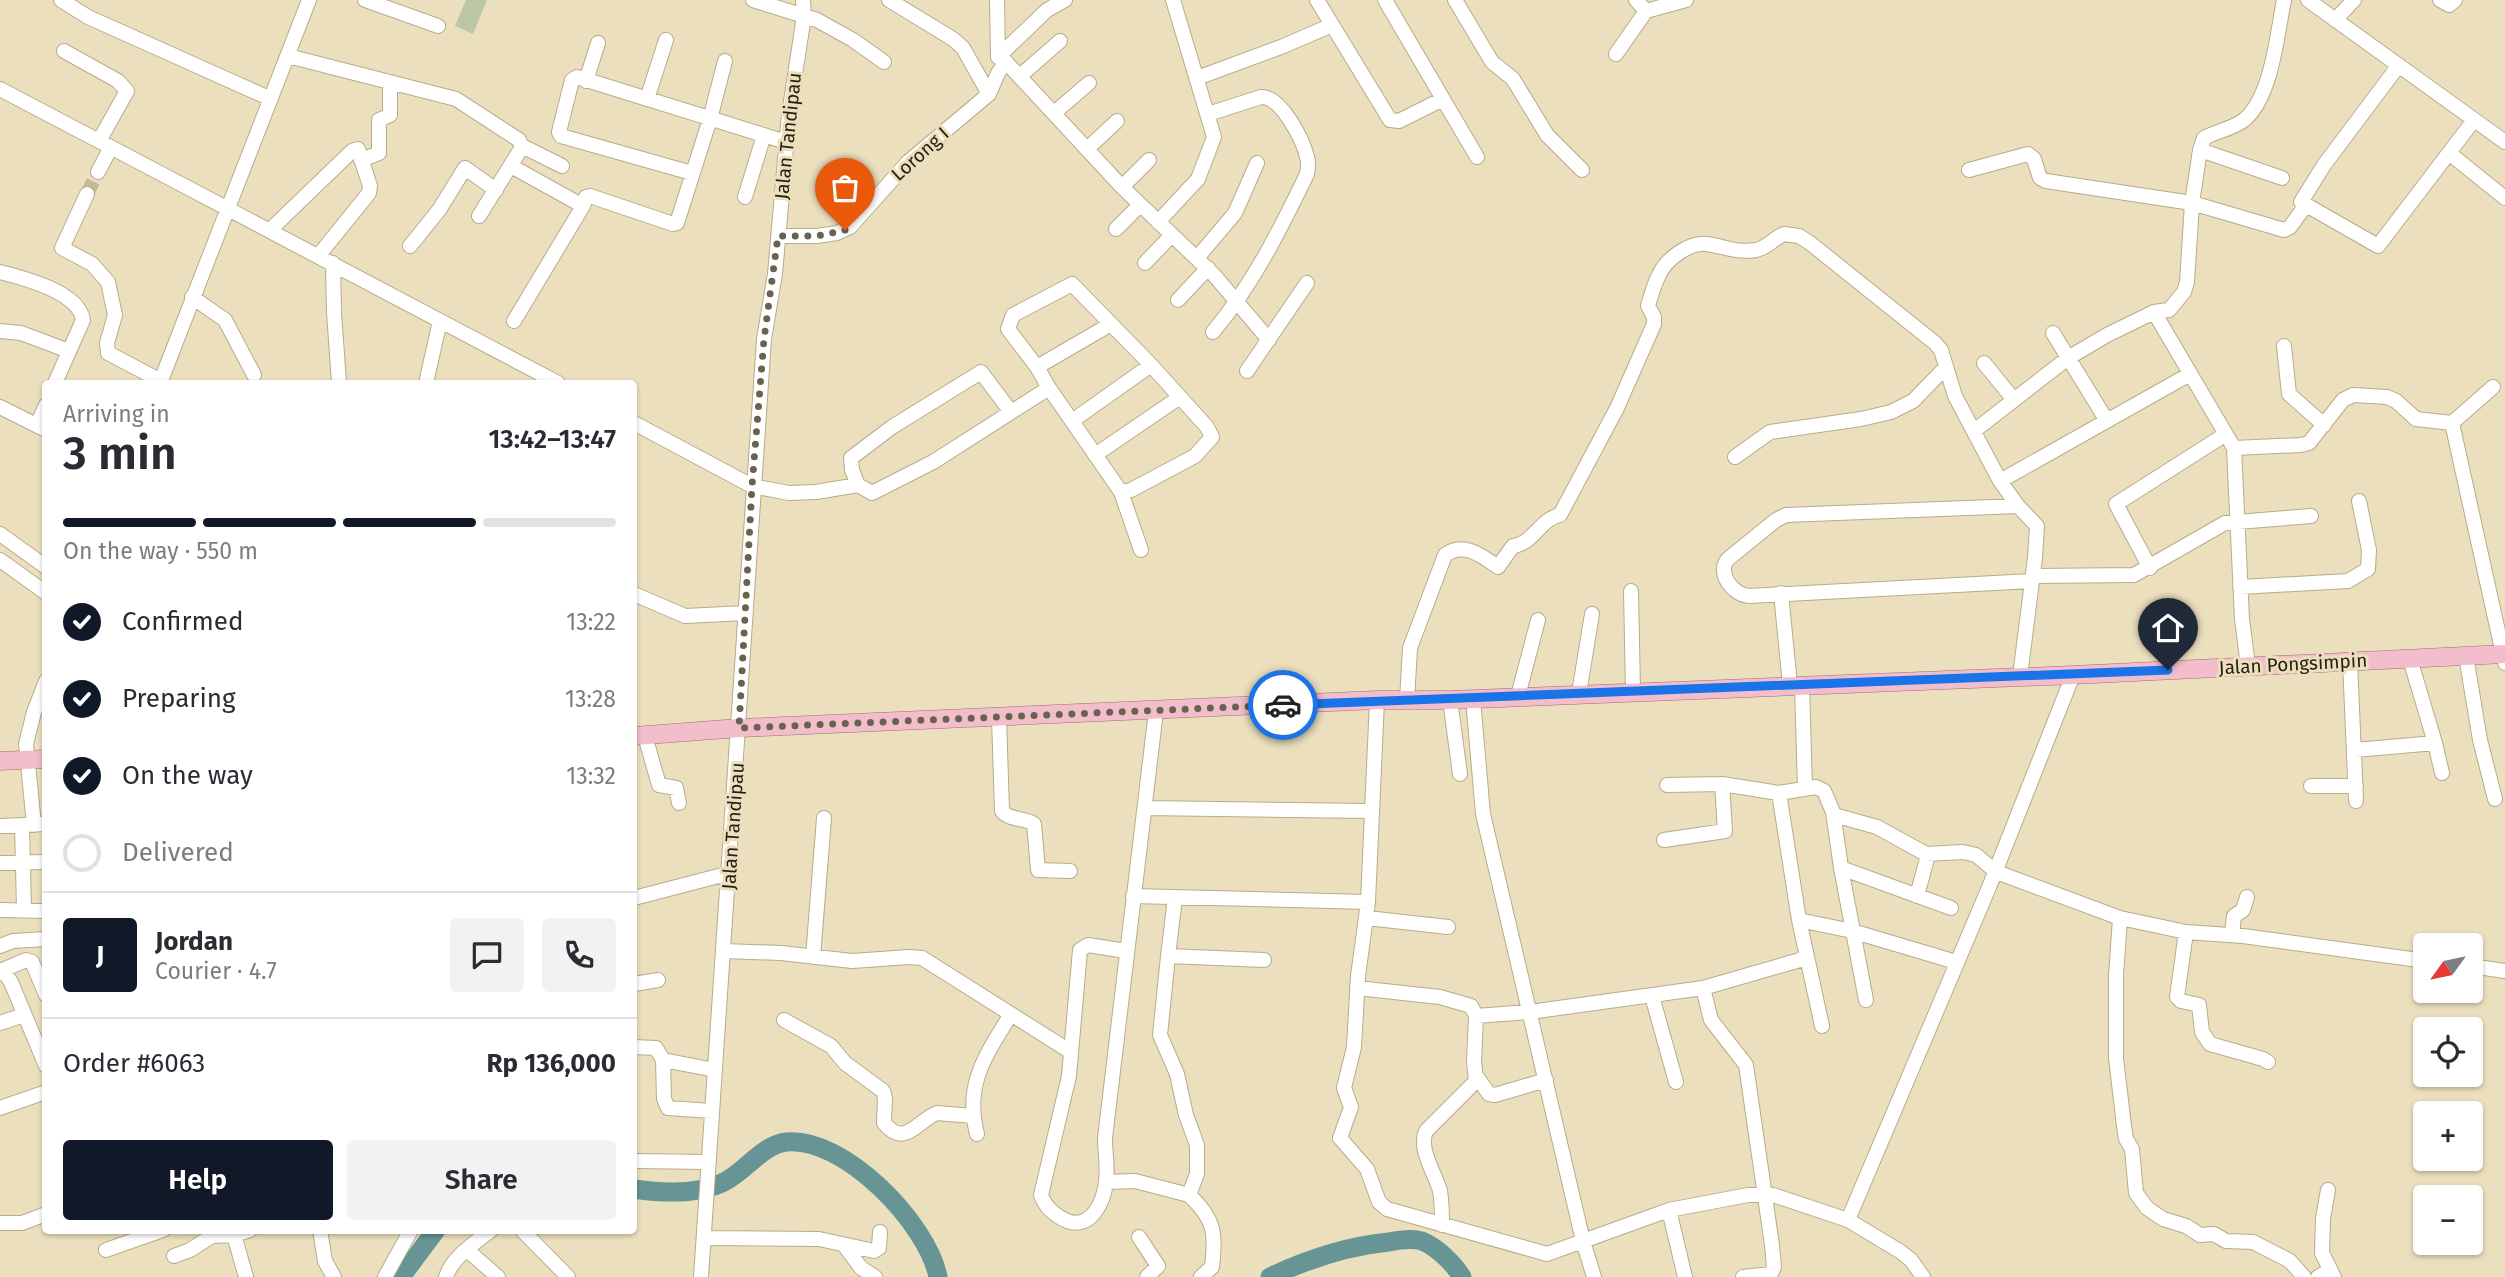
<!DOCTYPE html>
<meta charset="utf-8">
<style>
body{margin:0;font-family:"Fira Sans",sans-serif;background:#f2f2f3;color:#2b2b33;height:100vh;display:flex;flex-direction:column;font-size:26px;white-space:nowrap}
*{box-sizing:border-box;margin:0}
p{font-size:23px;color:#7c7c81}
.icon{flex:none;width:38px;height:38px;fill:none;stroke:currentColor;stroke-width:2;stroke-linecap:round;stroke-linejoin:round}
.map{position:relative;flex:1;overflow:hidden}
.sheet{position:absolute;left:42px;top:380px;width:595px;height:854px;display:flex;flex-direction:column;background:#fff;border-radius:7px;box-shadow:0 2px 5px #0004}
.sheet>*{flex:none}
.needle{width:46px;rotate:237deg}
.controls{position:absolute;left:2413px;top:933px;display:grid;gap:14px}
.controls a{display:grid;place-items:center;width:70px;height:70px;border-radius:7px;background:#fff;box-shadow:0 2px 5px #0004;font-size:35px}
.pin{position:absolute;display:grid;place-items:center;width:60px;height:60px;color:#fff;margin:-72px -30px;border-radius:50% 50% 50% 0;rotate:-45deg;box-shadow:0 0 7px #0007}
.pin .icon{rotate:45deg}
.courier{position:absolute;display:grid;place-items:center;width:70px;height:70px;margin:-35px;border:5px solid #1a73e8;border-radius:50%;background:#fff;color:#222;box-shadow:0 2px 9px #0007}
.head em{font-style:normal;font-weight:600}
.head div{display:flex;flex-direction:column-reverse}
.head{display:flex;align-items:center;justify-content:space-between;height:119px;padding:0 21px}
h1{font-size:46px;font-weight:600;line-height:52px}
.bar{display:grid;grid-template-columns:repeat(4,1fr);gap:10px 7px;align-content:center;height:84px;padding:0 21px}
.bar i{height:9px;border-radius:5px;background:#e1e1e2}
.bar .active{background:#111827}
.bar p{grid-column:span 4}
.line{display:flex;align-items:center;gap:18px;padding:0 21px;border-top:2px solid #e1e1e2}
.line div{flex:1}
.round{display:grid;place-items:center;flex:none;width:74px;height:74px;border-radius:7px;background:#f2f2f3}
ol{padding:0 21px;list-style:none}
li{display:flex;align-items:center;gap:21px;height:77px}
li p{margin-inline-start:auto}
li .icon{padding:7px;border-radius:50%;background:#111827;color:#fff;stroke-width:4}
li:last-child{color:#7c7c81}
li i{width:38px;height:38px;border:4px solid #e1e1e2;border-radius:50%}
.action{display:flex;gap:14px;margin-top:auto;padding:14px 21px}
.action a{flex:1;height:80px;border-radius:7px;background:#111827;color:#fff;font-size:28px;font-weight:600;line-height:80px;text-align:center}
.action a+a{background:#f2f2f3;color:#2b2b33}
.map>svg:first-child{display:block}
.green{fill:#bac6a4}
.lines{fill:none;stroke-linecap:round;stroke-linejoin:round}
.river{stroke:#679595;stroke-width:19}
.minor-tunnel{stroke:#c3b99b;stroke-width:14;stroke-dasharray:14 7;stroke-linecap:butt}
.minor-casing{stroke:#b7ac8a;stroke-width:16}
.major-casing{stroke:#a46a74;stroke-width:19}
.minor{stroke:#fff;stroke-width:14}
.major{stroke:#f2becb;stroke-width:18}
.done{stroke:#69624e;stroke-width:7;stroke-dasharray:0 12.6}
.route{stroke:#1a73e8;stroke-width:9}
.labels{text-anchor:middle;dominant-baseline:central;stroke-width:6;stroke-linejoin:round;paint-order:stroke}
.street-label{font-size:19px;fill:#231f12;stroke:#ebdfbd}
</style>
<div class="map">
<svg width="2505" height="1277" viewBox="0 0 2505 1277">
<rect width="100%" height="100%" fill="#ebdfbd"/>
<!-- green -->
<path class="green" d="M466,0H487L473,34L455,26Z"/>
<g class="lines">
<!-- river -->
<path class="river" d="M634,1189C661,1193 698,1195 724,1182C745,1172 762,1145 786,1142C844,1136 928,1224 938,1277
M401,1277L436,1230
M1270,1277C1308,1259 1347,1246 1389,1242C1399,1240 1412,1238 1422,1241C1437,1247 1454,1264 1462,1277"/>
<!-- minor-tunnel -->
<path class="minor-tunnel" d="M87,194L98,172"/>
<!-- minor casing -->
<g class="minor-casing">
<path id="minor" d="M61,0L88,17L271,99
M365,0L438,26
M753,0L817,20L853,40L884,62
M889,0L953,39L963,48L989,94
M997,0L998,57
M1317,0L1390,120L1399,121L1443,99
M1385,0L1477,157
M1455,0L1492,62L1513,79L1547,135L1582,170
M1636,0L1646,11L1686,0
M2308,0L2505,142
M2440,0L2449,5L2455,0
M2335,20L2354,0
M64,51L118,81L127,91L99,141
M1616,54L1646,11
M288,56L456,99L519,140L522,147L479,216
M1006,62L1122,187L1214,275L1269,340
M2399,65L2324,165L2301,202L2378,246L2474,120
M1020,76L1060,41
M1197,78L1281,47L1332,25
M586,81L598,43
M0,89C186,187 372,284 558,383
M647,99L666,40
M1054,113L1089,83
M1208,114L1261,97C1281,96 1303,140 1307,157C1309,163 1308,169 1307,174C1280,230 1253,284 1213,332
M522,146L562,166
M1087,149L1117,121
M2200,150L2282,178
M2449,153L2505,198
M361,160L379,153V120L390,115V82
M511,166L583,206L514,321
M1969,170L2028,154L2034,159L2040,178L2046,181L2192,203L2284,230L2290,227L2306,205
M98,172L111,147
M692,173L561,136L559,132L572,80L577,77L786,142
M1122,187L1149,160
M87,194L62,248L92,264L108,282L115,315L107,343L108,353L161,381
M745,197L764,135
M583,206L586,197L590,196L673,224L677,223L710,119L725,61
M1158,222L1198,179L1214,137L1173,0
M1116,229L1140,205
M270,230L352,151L358,149L370,186L369,193L319,255
M778,236H817L837,233L850,227L908,162L989,94L998,73L1006,62L998,57L1047,10L1065,0
M410,246L439,210L465,168L496,190
M1197,258L1235,213L1257,163
M333,263L334,312L339,383
M1145,263L1172,235
M0,272C24,278 79,292 83,320L55,383
M192,297L225,320L254,375
M1178,300L1208,268
M0,331L21,333L69,351
M2053,333L2107,421
M2284,346L2289,394L2324,425
M1984,363L2014,400
M1037,367L1111,324
M1247,371L1307,283
M160,383L309,0
M426,383L440,321
M1049,388L1037,367L1008,329L1013,315L1072,284L1151,365L1207,427L1212,437L1195,456L1131,490L1121,492
M0,407L46,430
M1072,421L1151,365
M634,423L752,486L789,493L816,492L858,485L872,493L933,462L1049,388L1121,492L1141,550
M2452,423L2493,387
M37,425L46,405
M1974,431L2068,358L2107,335L2154,312
M2234,448L2301,445L2309,443L2343,400L2353,395L2387,397L2396,401L2416,419L2452,423L2505,663
M1095,455L1180,397
M1735,457L1770,432L1861,419L1891,412L1913,401L1945,368
M2000,481L2190,374
M858,485L852,470L851,458L892,427L981,372L1011,412
M2018,506L1786,515L1776,520L1728,559C1716,573 1733,595 1749,596L2032,581
M0,534L46,567
M0,560L46,593
M2150,568L2116,504L2226,434
M2033,576L2134,575L2225,523L2311,516
M2240,587L2348,581L2368,569L2369,550L2359,501
M1631,591L1633,691
M1781,593L1790,685
M634,594L685,616L746,613
M2466,656L2480,740L2495,799
M2410,659L2435,743
M2350,662L2356,801
M2248,666L2242,619L2234,448L2154,312L2169,310L2184,292L2187,282L2192,203L2200,150L2204,138C2217,131 2232,129 2244,120C2272,97 2277,34 2284,0
M1802,685L1805,788
M1579,693L1592,614
M1518,696L1538,620
M1473,699L1483,814L1583,1241L1594,1277
M1377,700L1368,902L1358,976L1354,1047L1344,1088L1351,1107L1340,1138L1367,1169L1379,1202L1387,1209L1547,1254L1669,1210L1748,1195H1773L1848,1220L1901,1252L1911,1260L1923,1277
M1407,700L1410,648L1445,555C1464,541 1482,556 1498,567L1513,546C1533,544 1540,519 1560,515L1617,408L1654,324V317L1648,306C1651,296 1654,284 1659,275C1666,259 1689,242 1707,244C1726,247 1736,253 1756,250C1767,248 1774,238 1784,234L1799,236L1810,243L1935,343L1941,350L1955,396L2000,481L2018,506L2037,526L2035,558L2020,676
M1450,700L1460,774
M999,717L1002,811C1010,821 1024,817 1034,824L1038,870L1070,871
M645,736L659,785L676,788L679,803
M2355,750L2435,743L2442,773
M1667,785L1722,784
M2311,786H2356
M1145,808L1371,811
M1834,815L1877,827L1926,854L1963,852L1976,855L1995,871L2007,876L2120,918L2186,932L2243,936L2426,961
M34,825L26,744L34,712L46,681
M0,826L46,824
M22,826L24,909
M1664,840L1725,831L1722,784L1779,793
M0,863L46,862
M1841,868L1951,908
M1133,896L1368,902
M1917,896L1928,855
M634,898L730,873
M0,910L46,911
M1367,918L1448,927
M2120,918L2116,976V1058L2124,1126L2126,1139L2132,1149L2136,1193L2147,1208L2163,1219L2186,1226L2200,1235L2214,1234L2226,1241L2253,1242L2290,1261L2304,1277
M1799,920L1852,931L1956,962
M2186,932L2177,997L2181,1001L2199,1005L2202,1032L2210,1044L2263,1059L2268,1062
M2232,935L2234,916L2243,910L2247,897
M0,946L13,941L46,939
M724,951L781,953L852,961L909,957L922,958L1071,1052
M1126,951L1088,945L1080,950L1069,1076L1041,1195C1045,1207 1056,1216 1067,1221C1091,1230 1104,1202 1106,1181C1108,1167 1105,1152 1105,1138L1156,711
M1168,956L1175,898
M813,957L824,818
M2471,966L2505,971
M0,971L26,960L32,962L46,995
M0,972L6,975L11,982L46,1066
M634,984L658,980
M1357,988L1440,997L1471,1006L1476,1016L1530,1012L1703,988L1711,1020L1746,1065L1772,1245L1774,1267L1771,1274L1743,1277
M1703,988L1807,958
M1652,996L1676,1082
M784,1020L831,1046L845,1063L883,1091L885,1098L884,1123C905,1149 918,1120 937,1113L973,1116
M0,1023L24,1015
M1822,1026L1799,920L1779,793L1816,787L1824,791L1833,812L1841,868L1866,1000
M634,1047L656,1048L663,1060L715,1070
M663,1060L664,1099L668,1108L711,1111
M1477,1077L1489,1094L1495,1095L1546,1080
M0,1108L46,1092
M977,1134C964,1084 986,1055 1011,1014
M634,1161L709,1162
M1106,1182L1135,1181L1189,1195
M2328,1190L2323,1218L2322,1253L2334,1277
M1669,1210L1685,1277
M1848,1220L1990,885L2073,675
M0,1223H22L46,1214
M1442,1225C1442,1214 1442,1201 1440,1191C1435,1173 1418,1149 1426,1131L1476,1081L1474,1061L1476,1016
M320,1230L325,1261L334,1277
M522,1230L568,1277
M234,1235L246,1277
M1139,1237L1158,1266L1147,1277
M704,1238L819,1239L874,1251L879,1248L880,1232
M844,1245L861,1268L875,1277
M106,1250L163,1230
M467,1250L498,1277
M174,1256L190,1250L212,1236L234,1235L250,1230
M385,1277L411,1230
M446,1277C452,1257 475,1243 491,1230
M701,1277L764,339L775,274L789,114L804,16L803,0
M1201,1277L1212,1267C1216,1234 1215,1219 1189,1195L1197,1174V1145L1186,1115L1177,1074L1160,1035L1168,956L1264,960
M2318,1277L2330,1270"/>
</g>
<!-- major casing -->
<g class="major-casing">
<path id="major" d="M634,736L739,728L1377,700H1450L2073,675L2505,654
M0,761L46,759"/>
</g>
<!-- minor -->
<use href="#minor" class="minor"/>
<!-- major -->
<use href="#major" class="major"/>
</g>
<g class="lines">
<!-- done -->
<path class="done" d="M845,230L817,236H778L764,339L752,486L739,728L1283,705"/>
<!-- route -->
<path class="route" d="M1283,705L2168,670"/>
</g>
<g class="labels">
<!-- street labels -->
<g class="street-label">
<text transform="translate(788 136) rotate(-84)">Jalan Tandipau</text>
<text transform="translate(920 154) rotate(-42)">Lorong I</text>
<text transform="translate(2293 664) rotate(-3)">Jalan Pongsimpin</text>
<text transform="translate(733 826) rotate(-86)">Jalan Tandipau</text>
</g>
</g>
</svg>
<div class="controls">
<a><svg class="needle" viewBox="-14 -14 28 28"><path d="M0-13l5 13h-10z" fill="#e53935"/><path d="M0 13l5-13h-10z" fill="#7c7c81"/></svg></a>
<a><svg class="icon" aria-label="locate" viewBox="0 0 24 24"><circle cx="12" cy="12" r="6"/><path d="M12 2v4M12 18v4M2 12h4M18 12h4"/></svg></a>
<a>+</a>
<a>−</a>
</div>
<div class="pin" style="left:845px;top:230px;background:#ea580c"><svg class="icon" aria-label="bag" viewBox="0 0 24 24"><path d="M5 8h14l-1 12H6zM9 8a3 3 0 0 1 6 0"/></svg></div>
<div class="pin" style="left:2168px;top:670px;background:#1f2937"><svg class="icon" aria-label="home" viewBox="0 0 24 24"><path d="M3 11l9-7 9 7M6 9v11h12V9"/></svg></div>
<div class="courier" style="left:1283px;top:705px"><svg class="icon" aria-label="car" viewBox="0 0 24 24"><path d="M5 17H2v-5l4-1 3-4h7l3 4 3 1v5h-3M9 17h6M6 11h13"/><circle cx="7" cy="17" r="2"/><circle cx="17" cy="17" r="2"/></svg></div>
<section class="sheet">
<div class="head"><div><h1>3 min</h1><p>Arriving in</p></div><em>13:42–13:47</em></div>
<div class="bar"><i class="active"></i><i class="active"></i><i class="active"></i><i></i><p>On the way · 550 m</p></div>
<ol>
<li><svg class="icon" aria-label="check" viewBox="0 0 24 24"><path d="M5 12l5 5 9-10"/></svg>Confirmed<p>13:22</p></li>
<li><svg class="icon" aria-label="check" viewBox="0 0 24 24"><path d="M5 12l5 5 9-10"/></svg>Preparing<p>13:28</p></li>
<li><svg class="icon" aria-label="check" viewBox="0 0 24 24"><path d="M5 12l5 5 9-10"/></svg>On the way<p>13:32</p></li>
<li><i></i>Delivered</li>
</ol>
<div class="line" style="height:126px"><b class="round" style="background:#111827;color:#fff">J</b><div><b>Jordan</b><p>Courier · 4.7</p></div><a class="round"><svg class="icon" aria-label="chat" viewBox="0 0 24 24"><path d="M4 5h16v11H9l-5 4z"/></svg></a><a class="round"><svg class="icon" aria-label="phone" viewBox="0 0 24 24"><path d="M5 4h4l2 5-3 2q2 4 5 5l2-3 5 2v4C11 20 4 13 5 4z"/></svg></a></div>
<div class="line" style="height:91px"><div>Order #6063</div><b>Rp 136,000</b></div>
<div class="action"><a>Help</a><a>Share</a></div>
</section>
</div>
